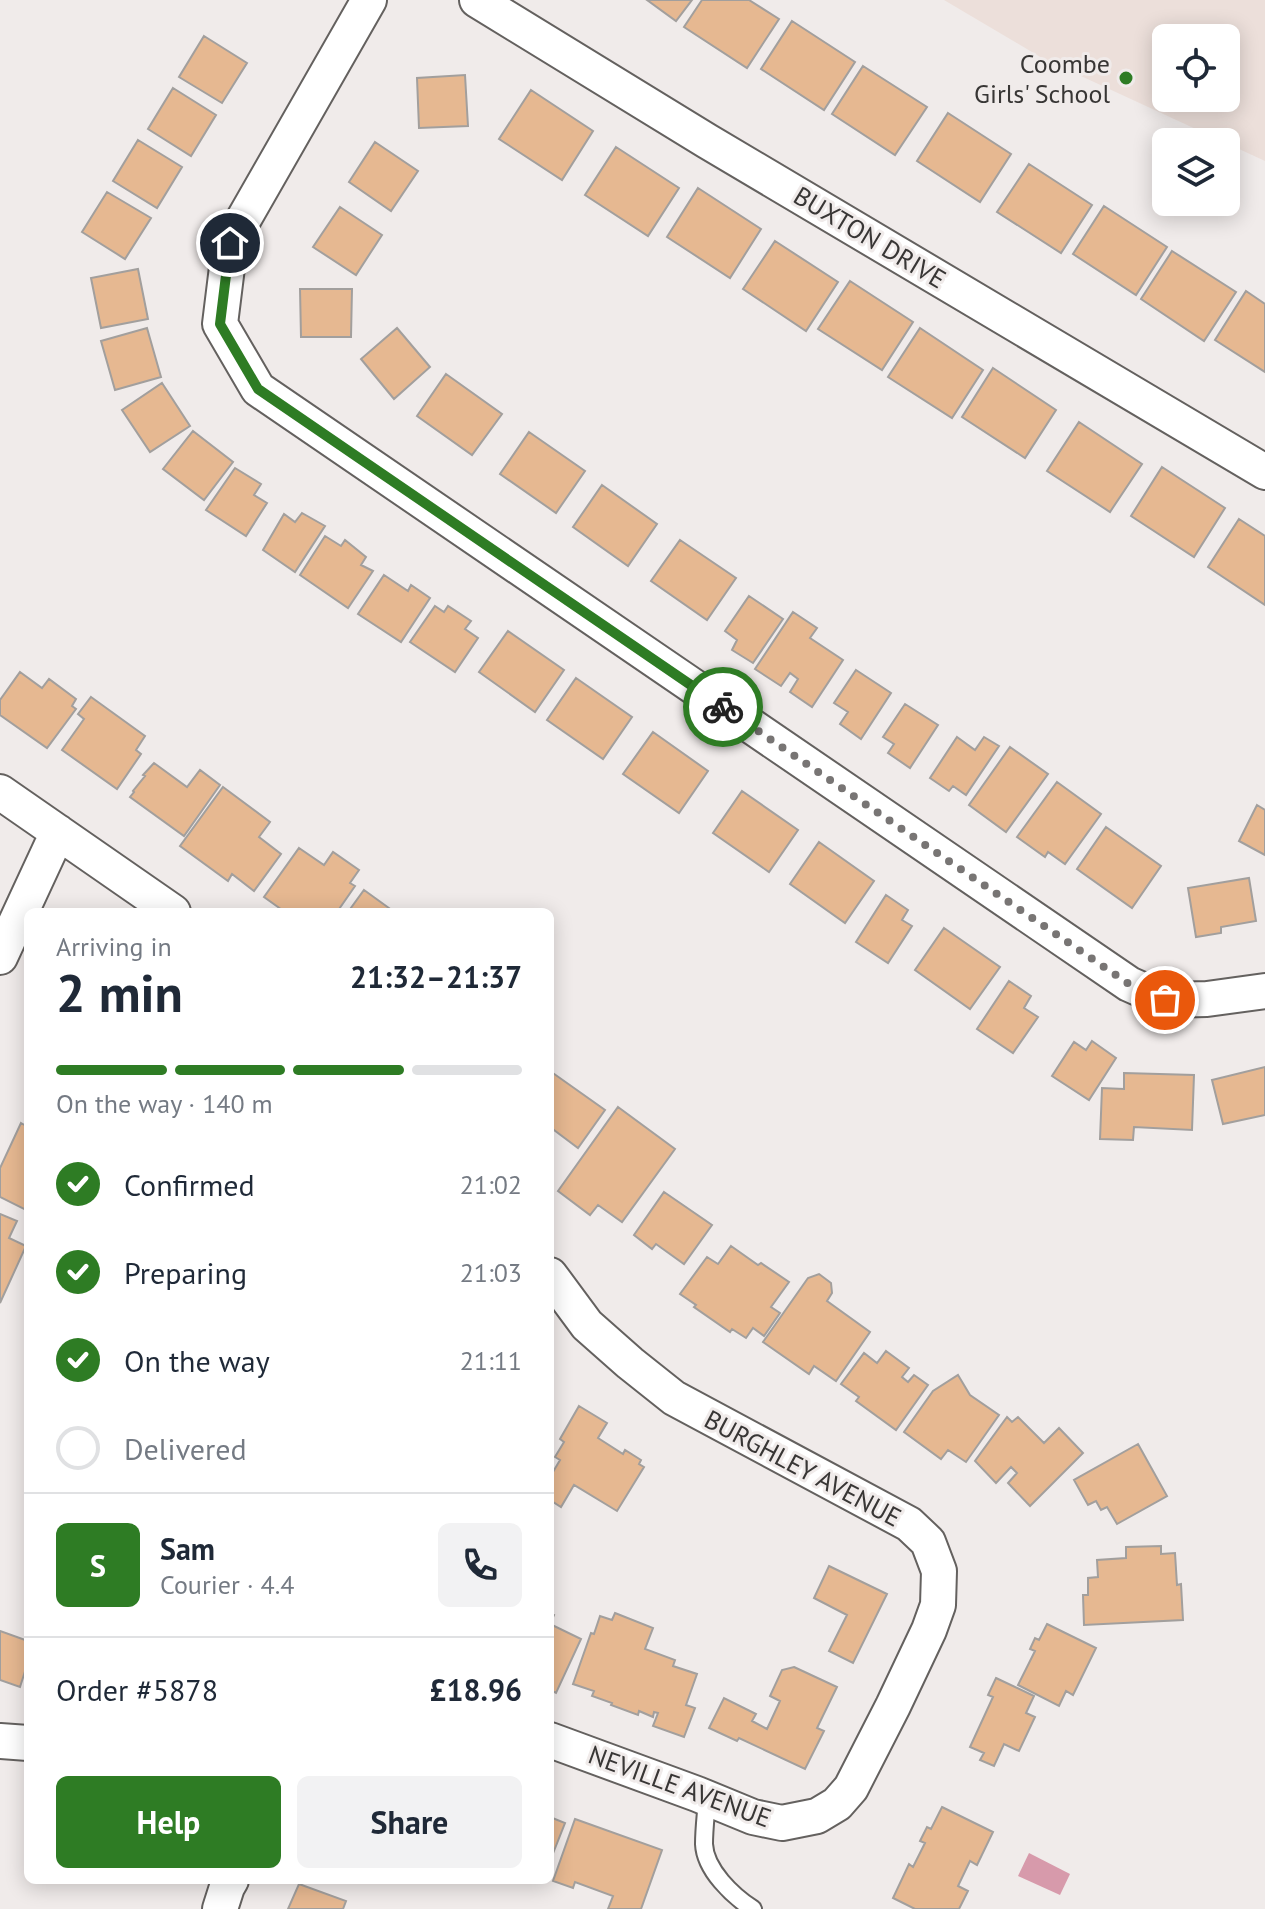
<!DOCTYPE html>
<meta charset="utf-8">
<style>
body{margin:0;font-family:"PT Sans",sans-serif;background:#f2f2f3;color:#1f2937;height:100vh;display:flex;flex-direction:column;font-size:30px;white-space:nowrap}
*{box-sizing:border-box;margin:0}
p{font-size:26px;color:#747a83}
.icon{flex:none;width:44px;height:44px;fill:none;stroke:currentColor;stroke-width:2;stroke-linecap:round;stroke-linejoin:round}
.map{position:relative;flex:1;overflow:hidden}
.side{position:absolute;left:24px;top:908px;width:530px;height:976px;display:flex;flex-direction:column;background:#fff;border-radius:12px;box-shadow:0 4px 20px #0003}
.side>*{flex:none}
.fabs{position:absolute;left:1152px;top:24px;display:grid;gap:16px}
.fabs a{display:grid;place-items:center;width:88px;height:88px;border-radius:12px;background:#fff;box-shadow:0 4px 20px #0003;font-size:40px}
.pin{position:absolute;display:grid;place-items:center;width:68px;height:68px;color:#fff;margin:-34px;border:4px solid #fff;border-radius:50%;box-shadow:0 2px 8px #0007}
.courier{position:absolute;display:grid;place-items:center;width:80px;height:80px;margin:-40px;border:6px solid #2e7c24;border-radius:50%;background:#fff;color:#222;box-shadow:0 2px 10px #0007}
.headline em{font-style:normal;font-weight:800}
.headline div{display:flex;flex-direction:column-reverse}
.headline{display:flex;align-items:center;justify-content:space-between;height:136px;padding:0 32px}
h1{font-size:52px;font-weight:800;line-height:60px}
.bar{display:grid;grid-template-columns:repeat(4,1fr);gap:12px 8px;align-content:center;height:96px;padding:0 32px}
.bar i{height:10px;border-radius:6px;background:#e0e1e3}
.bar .active{background:#2e7c24}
.bar p{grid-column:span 4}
.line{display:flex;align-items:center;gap:20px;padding:0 32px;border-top:2px solid #e0e1e3}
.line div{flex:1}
.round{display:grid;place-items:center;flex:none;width:84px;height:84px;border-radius:12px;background:#f2f2f3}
ol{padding:0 32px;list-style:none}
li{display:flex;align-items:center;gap:24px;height:88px}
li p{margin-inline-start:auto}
li .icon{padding:8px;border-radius:50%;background:#2e7c24;color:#fff;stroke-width:4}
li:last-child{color:#747a83}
li i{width:44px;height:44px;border:4px solid #e0e1e3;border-radius:50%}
.cta{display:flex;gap:16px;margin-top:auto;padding:16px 32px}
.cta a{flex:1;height:92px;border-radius:12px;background:#2e7c24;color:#fff;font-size:32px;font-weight:800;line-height:92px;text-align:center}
.cta a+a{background:#f2f2f3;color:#1f2937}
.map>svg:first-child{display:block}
.built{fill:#ecdfda;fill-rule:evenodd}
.water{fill:#d79aab}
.building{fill:#e6b891;stroke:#a29f9d;stroke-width:2}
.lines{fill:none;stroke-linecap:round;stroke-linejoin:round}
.lane-casing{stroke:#64615f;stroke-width:20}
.street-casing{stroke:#64615f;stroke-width:38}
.lane{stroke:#fff;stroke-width:16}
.street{stroke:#fff;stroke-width:34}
.done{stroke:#787574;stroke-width:8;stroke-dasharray:0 14.4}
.route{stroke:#2e7c24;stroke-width:10}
.poi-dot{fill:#2e7c24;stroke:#f0ebea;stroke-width:3}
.labels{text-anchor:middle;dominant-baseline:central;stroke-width:6;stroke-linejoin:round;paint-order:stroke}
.poi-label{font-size:26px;fill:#383635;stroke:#f0ebea;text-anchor:end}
.street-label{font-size:26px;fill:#383635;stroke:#f0ebea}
</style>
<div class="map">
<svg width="1265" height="1909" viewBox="0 0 1265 1909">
<rect width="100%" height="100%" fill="#f0ebea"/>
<!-- built -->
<path class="built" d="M944,0H1265V161L1042,58ZM1166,38H1226V98H1166Z"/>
<!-- water -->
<path class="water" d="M1029,1853L1070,1874L1060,1895L1018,1876Z"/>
<!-- building -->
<path class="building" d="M647,0H692L676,21Z
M702,0H749L779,19L747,68L684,27Z
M792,21L855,62L824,110L761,69Z
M204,36L247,63L222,103L179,77Z
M863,66L927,107L895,155L832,114Z
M465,75L468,126L419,128L417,78Z
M173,88L216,115L191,156L148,129Z
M531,90L593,131L562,180L499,139Z
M948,113L1011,154L980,202L917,161Z
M138,140L182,167L157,208L113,181Z
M375,142L418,171L391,211L349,182Z
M616,147L679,188L648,236L585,195Z
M1029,164L1092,205L1061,253L997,212Z
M698,188L761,229L730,278L667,237Z
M107,192L151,218L125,259L82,232Z
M1104,206L1167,247L1136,295L1073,254Z
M340,207L382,235L356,275L313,247Z
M775,241L838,282L806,331L743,289Z
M1172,251L1236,292L1204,341L1141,299Z
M138,269L148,319L101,328L91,278Z
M850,281L913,322L882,370L818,329Z
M300,289H352L351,337H301Z
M1246,291L1265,304V372L1215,340Z
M147,328L161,377L115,390L101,341Z
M397,328L430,367L394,399L361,359Z
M920,328L983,370L952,418L888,377Z
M993,368L1056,410L1025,458L962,417Z
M446,374L502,414L472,455L417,416Z
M162,383L190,426L150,452L122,410Z
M1079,422L1142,464L1110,512L1047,471Z
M193,431L233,462L204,500L163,469Z
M529,432L585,471L556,513L500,474Z
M1162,467L1225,508L1194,557L1131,516Z
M235,468L261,484L254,495L267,503L246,536L206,510Z
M602,485L657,524L628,566L573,527Z
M302,513L325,526L295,572L263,550L284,514L295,522Z
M1239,519L1265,536V605L1208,567Z
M325,536L341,546L345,540L366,557L361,565L373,571L348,608L300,575Z
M680,540L736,578L707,620L651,581Z
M384,575L408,591L411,585L430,598L401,642L358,614Z
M749,596L783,619L753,663L732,650L737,640L725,631Z
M435,606L444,612L448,606L471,621L465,629L478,638L455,672L410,642Z
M793,612L817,628L810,638L843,660L812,707L790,692L798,679L790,673L781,686L755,669Z
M508,631L564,670L535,712L479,672Z
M856,670L891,693L861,739L840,724L848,712L834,703Z
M20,672L42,688L49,679L76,699L72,706L76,709L47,748L0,715V700Z
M576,678L632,717L603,759L547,720Z
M91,697L145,736L136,750L141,754L117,789L62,750L84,719L78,714Z
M905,704L938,725L910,768L888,753L894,744L883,737Z
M653,732L708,771L679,813L623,774Z
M957,737L975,750L984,737L999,746L966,795L953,786L949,791L930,778Z
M1010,747L1048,774L1006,832L969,805Z
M154,763L187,787L200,770L220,785L184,836L130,797L134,792L133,791L145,776L143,775Z
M1057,782L1101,814L1065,864L1048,852L1045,857L1017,837Z
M223,787L270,822L259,837L281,854L254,891L232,874L228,881L180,846Z
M742,791L798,830L769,872L713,833Z
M1257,805L1265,810V855L1239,841Z
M1106,827L1161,866L1132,908L1077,869Z
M819,842L874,881L845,923L790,884Z
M299,848L324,865L333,852L359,870L350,883L355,886L337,912H285L264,897Z
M1249,878L1256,921L1221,927V933L1196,937L1188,888Z
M364,890L393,911V912H348Z
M886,895L908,910L902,920L912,926L888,963L856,942Z
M944,928L1000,967L970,1009L915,970Z
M1009,981L1031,996L1024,1008L1038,1017L1013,1053L977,1029Z
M1092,1041L1116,1058L1089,1100L1052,1076L1074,1042L1086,1050Z
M1265,1067V1115L1223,1124L1212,1080Z
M550,1071L605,1110L578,1148L550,1127Z
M1124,1073L1194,1075L1192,1130L1134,1127L1133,1140L1100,1139L1102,1088L1124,1089Z
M618,1107L675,1149L622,1222L598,1205L590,1215L558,1191Z
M21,1123L28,1127V1211L0,1197V1168Z
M664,1192L712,1225L684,1264L656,1244L652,1249L634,1235Z
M0,1214L17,1221L9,1238L26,1246L0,1303Z
M731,1246L758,1265L761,1263L789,1282L771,1307L780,1313L764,1336L753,1328L746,1338L732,1329L730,1332L694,1307L696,1305L680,1294L707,1257L718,1264Z
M819,1274L831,1283L832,1293L827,1301L870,1332L836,1381L814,1366L809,1374L763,1342L808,1278Z
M886,1351L909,1368L902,1377L908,1382L914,1375L928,1385L896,1430L856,1401L859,1397L841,1384L864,1353L877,1363Z
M958,1375L970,1395L999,1415L966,1462L948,1450L941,1459L904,1432L933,1391Z
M579,1406L607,1423L598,1438L623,1454L625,1450L641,1460L639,1464L644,1467L617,1511L574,1485L561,1507L550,1500V1477L560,1460L555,1457L564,1442L560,1439Z
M1007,1417L1012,1422L1018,1417L1044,1443L1059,1428L1083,1453L1030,1506L1008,1483L1017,1473L1011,1467L996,1483L975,1461Z
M1138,1444L1167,1496L1117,1524L1107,1507L1101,1510L1096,1501L1088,1505L1074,1480Z
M1161,1546V1554L1175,1553L1177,1585L1181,1584L1183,1620L1084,1625L1083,1595H1088V1578L1098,1577L1097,1560L1126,1558V1547Z
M829,1566L887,1594L853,1663L829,1651L847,1615L814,1598Z
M550,1613L554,1615L550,1624L581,1639L556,1693L550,1690Z
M615,1613L653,1628L645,1649L675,1660L673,1666L697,1674L686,1705L695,1708L684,1737L653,1726L658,1713L654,1712L653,1717L639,1711L638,1715L611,1705L612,1703L592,1696L594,1691L573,1684L591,1633L594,1634L600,1616L612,1620Z
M1047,1624L1096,1648L1073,1695L1066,1691L1059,1706L1018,1685L1035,1651L1030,1649L1035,1638L1039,1640Z
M0,1631L28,1641V1662L20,1687L0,1680Z
M794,1667L837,1687L817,1728L824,1731L805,1769L739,1738L737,1741L709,1728L724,1698L756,1714L752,1721L767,1729L780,1701L770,1696L782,1670Z
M996,1678L1034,1696L1026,1713L1035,1717L1019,1751L1004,1744L994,1766L980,1760L984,1753L970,1747L993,1697L988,1695Z
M942,1807L993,1832L977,1865L970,1861L958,1886L968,1891L959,1909H915L893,1898L909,1864L913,1867L925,1843L920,1841L927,1827L931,1829Z
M550,1817L565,1823L550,1861Z
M575,1819L662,1850L641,1909H608L613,1896L575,1882L573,1888L553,1881Z
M299,1884L346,1901L343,1909H288Z"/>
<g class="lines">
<!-- lane casing -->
<g class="lane-casing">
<path id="lane" d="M707,1799C706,1814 704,1829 704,1844C705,1870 733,1896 753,1909"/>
</g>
<!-- street casing -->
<g class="street-casing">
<path id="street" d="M369,0L230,243L220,324L258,389L1129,984L1165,1000L1207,999L1265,991
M477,0L707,141L1265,472
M0,792L173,912
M0,957L58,832
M550,1275L587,1325L630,1363L674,1398L909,1524L928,1542L939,1571L938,1605L929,1630L893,1706L851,1788L837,1804L817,1816L782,1823L753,1817L697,1794L550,1740
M0,1741L28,1743
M220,1909L227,1887L231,1880"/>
</g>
<!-- lane -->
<use href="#lane" class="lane"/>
<!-- street -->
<use href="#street" class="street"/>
</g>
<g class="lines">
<!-- done -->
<path class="done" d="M723,707L1129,984L1165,1000"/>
<!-- route -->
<path class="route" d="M230,243L220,324L258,389L723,707"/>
</g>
<!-- markers -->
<circle class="poi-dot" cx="1126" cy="78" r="8"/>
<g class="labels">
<!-- poi labels -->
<g class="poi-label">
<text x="1110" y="63">Coombe<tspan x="1110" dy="30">Girls' School</tspan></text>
</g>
<!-- street labels -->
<g class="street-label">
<text transform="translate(870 237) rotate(31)">BUXTON DRIVE</text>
<text transform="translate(803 1468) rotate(28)">BURGHLEY AVENUE</text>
<text transform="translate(680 1786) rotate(20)">NEVILLE AVENUE</text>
</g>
</g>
</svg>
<div class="fabs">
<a><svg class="icon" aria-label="locate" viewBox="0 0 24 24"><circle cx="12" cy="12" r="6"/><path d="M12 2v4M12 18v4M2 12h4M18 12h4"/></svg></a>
<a><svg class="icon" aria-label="layers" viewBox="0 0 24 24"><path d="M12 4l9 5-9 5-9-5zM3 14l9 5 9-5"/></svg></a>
</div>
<div class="pin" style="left:1165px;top:1000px;background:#ea580c"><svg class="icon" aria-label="bag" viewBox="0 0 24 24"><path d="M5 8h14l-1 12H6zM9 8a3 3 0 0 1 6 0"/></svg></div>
<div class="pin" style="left:230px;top:243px;background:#1f2937"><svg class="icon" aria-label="home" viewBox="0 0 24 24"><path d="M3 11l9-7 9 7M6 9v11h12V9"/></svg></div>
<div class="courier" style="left:723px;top:707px"><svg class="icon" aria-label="bike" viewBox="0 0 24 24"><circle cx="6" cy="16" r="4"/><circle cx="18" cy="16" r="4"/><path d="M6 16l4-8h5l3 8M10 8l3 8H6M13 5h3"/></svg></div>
<section class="side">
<div class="headline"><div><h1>2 min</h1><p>Arriving in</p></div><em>21:32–21:37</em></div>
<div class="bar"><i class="active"></i><i class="active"></i><i class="active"></i><i></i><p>On the way · 140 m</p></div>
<ol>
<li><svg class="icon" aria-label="check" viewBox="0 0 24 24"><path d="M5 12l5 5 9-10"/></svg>Confirmed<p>21:02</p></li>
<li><svg class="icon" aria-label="check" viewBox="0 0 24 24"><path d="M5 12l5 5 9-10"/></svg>Preparing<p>21:03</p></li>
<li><svg class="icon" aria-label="check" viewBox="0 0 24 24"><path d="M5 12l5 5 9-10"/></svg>On the way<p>21:11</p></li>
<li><i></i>Delivered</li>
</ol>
<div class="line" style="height:144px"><b class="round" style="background:#2e7c24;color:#fff">S</b><div><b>Sam</b><p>Courier · 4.4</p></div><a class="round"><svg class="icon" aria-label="phone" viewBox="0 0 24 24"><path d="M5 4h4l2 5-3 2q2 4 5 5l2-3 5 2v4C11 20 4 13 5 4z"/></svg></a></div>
<div class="line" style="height:104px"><div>Order #5878</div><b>£18.96</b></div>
<div class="cta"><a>Help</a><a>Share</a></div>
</section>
</div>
